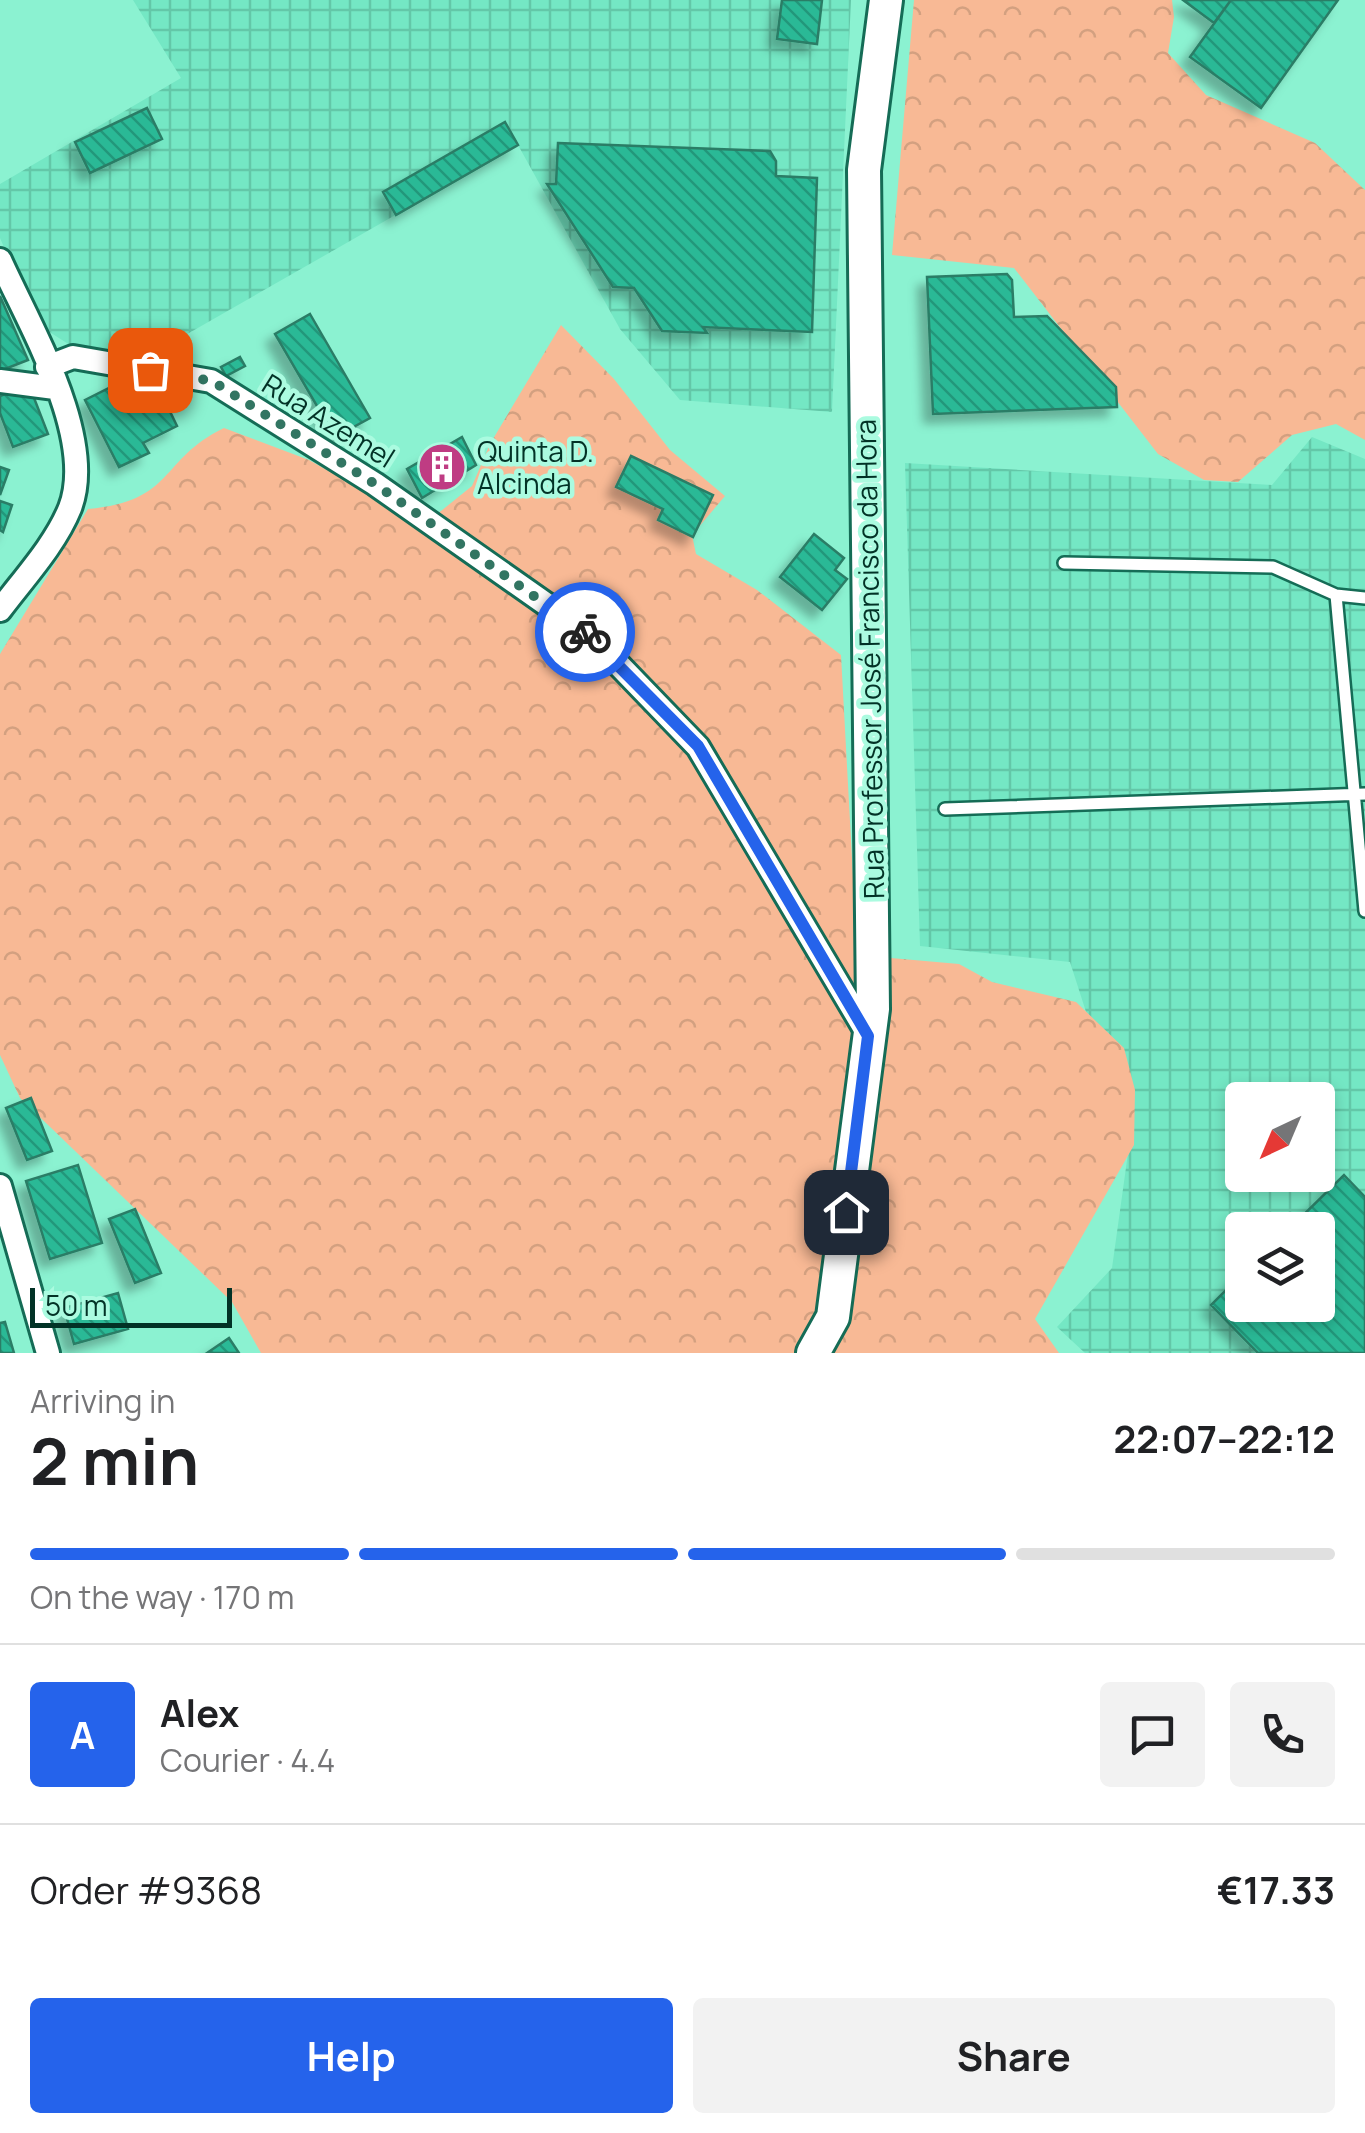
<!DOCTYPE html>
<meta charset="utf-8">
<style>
body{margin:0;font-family:Manrope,sans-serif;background:#f2f2f2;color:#202124;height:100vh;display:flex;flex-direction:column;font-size:38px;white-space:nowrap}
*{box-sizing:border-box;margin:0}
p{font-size:32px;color:#757577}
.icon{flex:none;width:55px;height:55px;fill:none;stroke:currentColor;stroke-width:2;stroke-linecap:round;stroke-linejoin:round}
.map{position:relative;height:1353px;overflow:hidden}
.drawer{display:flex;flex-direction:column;background:#fff;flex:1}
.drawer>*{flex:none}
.needle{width:65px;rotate:224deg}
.fabs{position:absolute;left:1225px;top:1082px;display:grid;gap:20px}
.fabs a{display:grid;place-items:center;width:110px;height:110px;border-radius:10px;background:#fff;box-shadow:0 5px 15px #0003;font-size:50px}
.scale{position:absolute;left:30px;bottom:25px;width:202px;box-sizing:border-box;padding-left:10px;border:5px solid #023226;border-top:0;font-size:28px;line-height:35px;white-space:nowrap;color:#023226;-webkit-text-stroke:8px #abfbe0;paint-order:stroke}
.pin{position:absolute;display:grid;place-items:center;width:85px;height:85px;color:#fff;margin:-42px;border-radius:20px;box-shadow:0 5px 15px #0006}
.courier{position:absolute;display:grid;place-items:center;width:100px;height:100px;margin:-50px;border:8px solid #2563eb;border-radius:50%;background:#fff;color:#222;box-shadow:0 2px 12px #0007}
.head em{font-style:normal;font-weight:700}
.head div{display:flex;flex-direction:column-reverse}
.head{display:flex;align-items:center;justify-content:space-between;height:170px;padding:0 30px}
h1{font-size:65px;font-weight:700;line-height:75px}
.bar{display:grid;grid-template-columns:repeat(4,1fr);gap:15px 10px;align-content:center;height:120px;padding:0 30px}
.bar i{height:12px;border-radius:8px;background:#e0e0e0}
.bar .active{background:#2563eb}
.bar p{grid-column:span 4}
.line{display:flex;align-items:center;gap:25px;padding:0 30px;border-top:2px solid #e0e0e0}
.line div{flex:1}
.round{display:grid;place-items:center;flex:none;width:105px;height:105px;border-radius:10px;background:#f2f2f2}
.cta{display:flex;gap:20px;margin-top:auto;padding:20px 30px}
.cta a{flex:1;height:115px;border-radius:10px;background:#2563eb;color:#fff;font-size:40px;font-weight:700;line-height:115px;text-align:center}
.cta a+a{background:#f2f2f2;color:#202124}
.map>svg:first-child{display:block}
.industrial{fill:url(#industrial-grid);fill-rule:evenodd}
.forest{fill:url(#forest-crowns)}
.building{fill:url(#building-back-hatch);stroke:#2c7d66;stroke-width:2.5;filter:url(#shadow)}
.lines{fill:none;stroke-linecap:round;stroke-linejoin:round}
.lane-casing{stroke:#156c56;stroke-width:16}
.street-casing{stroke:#156c56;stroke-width:28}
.secondary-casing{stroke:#156c56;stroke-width:38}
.lane{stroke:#fff;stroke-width:11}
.street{stroke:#fff;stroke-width:22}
.secondary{stroke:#fff;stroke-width:32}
.done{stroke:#327562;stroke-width:10;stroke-dasharray:0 18}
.route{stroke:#2563eb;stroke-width:12}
.labels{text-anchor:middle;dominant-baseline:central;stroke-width:9;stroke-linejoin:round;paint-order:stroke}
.street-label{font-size:28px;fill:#023226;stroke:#abfbe0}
.poi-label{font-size:28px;fill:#023226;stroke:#abfbe0;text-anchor:start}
</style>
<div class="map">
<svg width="1365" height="1353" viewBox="0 0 1365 1353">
<defs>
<pattern id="industrial-grid" width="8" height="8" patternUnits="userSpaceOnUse" patternTransform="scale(2.5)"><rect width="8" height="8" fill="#74e7c4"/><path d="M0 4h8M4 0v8" fill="none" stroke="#63c7a8"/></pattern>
<pattern id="forest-crowns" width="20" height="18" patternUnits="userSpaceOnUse" patternTransform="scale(2.5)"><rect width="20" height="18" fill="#f8b995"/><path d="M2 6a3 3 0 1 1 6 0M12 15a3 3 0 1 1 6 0" fill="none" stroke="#d3a080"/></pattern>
<pattern id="building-back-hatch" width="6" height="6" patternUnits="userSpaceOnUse" patternTransform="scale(2.5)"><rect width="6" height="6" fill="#2cb996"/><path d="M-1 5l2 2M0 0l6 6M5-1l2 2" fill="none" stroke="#23977a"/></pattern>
<filter id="shadow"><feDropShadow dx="-9" dy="9" stdDeviation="5" flood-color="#0004"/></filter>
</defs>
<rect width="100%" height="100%" fill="#8bf2d1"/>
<!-- industrial -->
<path class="industrial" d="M133,0H851L832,412L680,400L620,329L518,145L189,333L121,364L73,347L37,324L0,238V184L181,78Z
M1312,437L1365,459V1353H1085L1057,1327L1112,1268L1129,1146L1070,962L920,946L905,463L1272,485ZM1242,1100H1318V1175H1242ZM1242,1230H1318V1305H1242Z"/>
<!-- forest -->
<path class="forest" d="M914,0H1172L1174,17L1168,53L1206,95L1315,143L1365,190V440L1336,424L1292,435L1238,482L1204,480L1158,454L1014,268L892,255Z
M561,325L614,379L670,450L725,496L692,535L696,554L757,590L841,655L853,877L862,924L891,958L959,964L992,982L1076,1002L1124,1048L1135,1090L1134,1145L1035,1319L1059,1353H261L232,1302L20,1098L0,1055V654L88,509C176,501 158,460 224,428L309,460L384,502L436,515L472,486L490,444Z"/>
<!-- building -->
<path class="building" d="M782,0H822L817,44L777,39Z
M1183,0H1231L1214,23Z
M1231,0H1338L1261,108L1190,57Z
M147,108L162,139L90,173L75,142Z
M505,122L518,145L396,215L383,192Z
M558,143L770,151L776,161V176L817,178L812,332L703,327L707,333L662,331L634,288L613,287L547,184H556Z
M1007,274L1012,280L1014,317L1047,316L1116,387L1117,407L933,414L927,277Z
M0,296L28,360L0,371Z
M310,314L370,418L335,437L275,334Z
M240,357L245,366L226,376L221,367Z
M119,383L126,395L140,388L147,401L161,393L177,426L143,443L149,453L119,467L85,400Z
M29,385L48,434L13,447L0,413V396Z
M462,437L476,465L422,498L407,469Z
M631,456L713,495L693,537L658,520L663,509L616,487Z
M0,467L9,470L0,495Z
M0,501L12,505L3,532L0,530Z
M814,534L844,558L835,570L847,579L822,610L780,577Z
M31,1098L52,1151L27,1160L6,1108Z
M78,1165L102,1243L50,1259L26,1181Z
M1344,1175L1365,1197V1353H1258L1211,1305L1242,1274V1305H1318V1230H1288Z
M135,1209L161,1273L135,1283L109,1219Z
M118,1293L128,1329L74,1344L64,1308Z
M5,1322L14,1353H0V1323Z
M229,1338L239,1353H207Z"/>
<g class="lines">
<!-- lane casing -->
<g class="lane-casing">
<path id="lane" d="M1064,563L1273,567L1336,595L1365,911
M1336,595L1365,598
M945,809L1365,794"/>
</g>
<!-- street casing -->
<g class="street-casing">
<path id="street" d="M0,260C29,325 97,438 70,508C55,545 24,578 0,610
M47,367L73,357L211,381L375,484L590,635L698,747L869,1036
M0,381L55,388
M0,1186L48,1353"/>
</g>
<!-- secondary casing -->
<g class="secondary-casing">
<path id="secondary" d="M813,1353L833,1317L873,1009L864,170L886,0"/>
</g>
<!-- lane -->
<use href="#lane" class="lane"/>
<!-- street -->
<use href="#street" class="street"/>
<!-- secondary -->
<use href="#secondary" class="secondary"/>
</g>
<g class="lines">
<!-- done -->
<path class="done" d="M150,370L212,381L375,484L585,632"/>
<!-- route -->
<path class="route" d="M585,632L698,746L868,1036L846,1212"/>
</g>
<!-- icons -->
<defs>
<g id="building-disc" transform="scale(2.5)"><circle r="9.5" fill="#bf3c83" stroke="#abfbe0"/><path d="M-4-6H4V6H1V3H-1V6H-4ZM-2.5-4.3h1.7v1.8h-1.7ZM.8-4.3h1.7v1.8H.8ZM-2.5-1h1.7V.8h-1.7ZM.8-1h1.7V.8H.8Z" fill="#fff"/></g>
</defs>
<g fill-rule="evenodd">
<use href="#building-disc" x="442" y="467"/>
</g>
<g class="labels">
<!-- street labels -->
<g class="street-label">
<text transform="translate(329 420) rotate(32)">Rua Azemel</text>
<text transform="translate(869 659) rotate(-91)">Rua Professor José Francisco da Hora</text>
</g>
<!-- poi labels -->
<g class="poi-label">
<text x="477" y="451">Quinta D.<tspan x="477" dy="32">Alcinda</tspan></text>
</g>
</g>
</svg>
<div class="fabs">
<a><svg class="needle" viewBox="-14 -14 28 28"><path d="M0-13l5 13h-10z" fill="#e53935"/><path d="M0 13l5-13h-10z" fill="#757577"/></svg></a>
<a><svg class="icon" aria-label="layers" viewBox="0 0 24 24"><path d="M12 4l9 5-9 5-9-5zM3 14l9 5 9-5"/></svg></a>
</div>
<div class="scale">50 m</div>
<div class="pin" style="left:150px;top:370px;background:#ea580c"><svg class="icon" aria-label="bag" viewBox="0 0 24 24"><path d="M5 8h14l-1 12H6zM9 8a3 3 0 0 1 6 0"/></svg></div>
<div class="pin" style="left:846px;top:1212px;background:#1f2937"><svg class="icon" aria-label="home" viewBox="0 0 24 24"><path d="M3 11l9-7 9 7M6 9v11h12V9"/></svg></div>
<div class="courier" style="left:585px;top:632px"><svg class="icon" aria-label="bike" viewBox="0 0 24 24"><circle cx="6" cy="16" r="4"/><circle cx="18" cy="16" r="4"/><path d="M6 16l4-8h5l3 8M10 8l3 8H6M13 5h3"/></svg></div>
</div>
<section class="drawer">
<div class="head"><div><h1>2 min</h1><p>Arriving in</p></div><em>22:07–22:12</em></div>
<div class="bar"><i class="active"></i><i class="active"></i><i class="active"></i><i></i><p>On the way · 170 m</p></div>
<div class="line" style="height:180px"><b class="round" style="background:#2563eb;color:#fff">A</b><div><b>Alex</b><p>Courier · 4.4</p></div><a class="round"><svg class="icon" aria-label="chat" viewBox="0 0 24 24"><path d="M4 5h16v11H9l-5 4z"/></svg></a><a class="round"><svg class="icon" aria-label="phone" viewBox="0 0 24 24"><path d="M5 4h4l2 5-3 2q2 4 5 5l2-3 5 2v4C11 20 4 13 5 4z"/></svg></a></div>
<div class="line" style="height:130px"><div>Order #9368</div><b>€17.33</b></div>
<div class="cta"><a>Help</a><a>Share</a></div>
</section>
